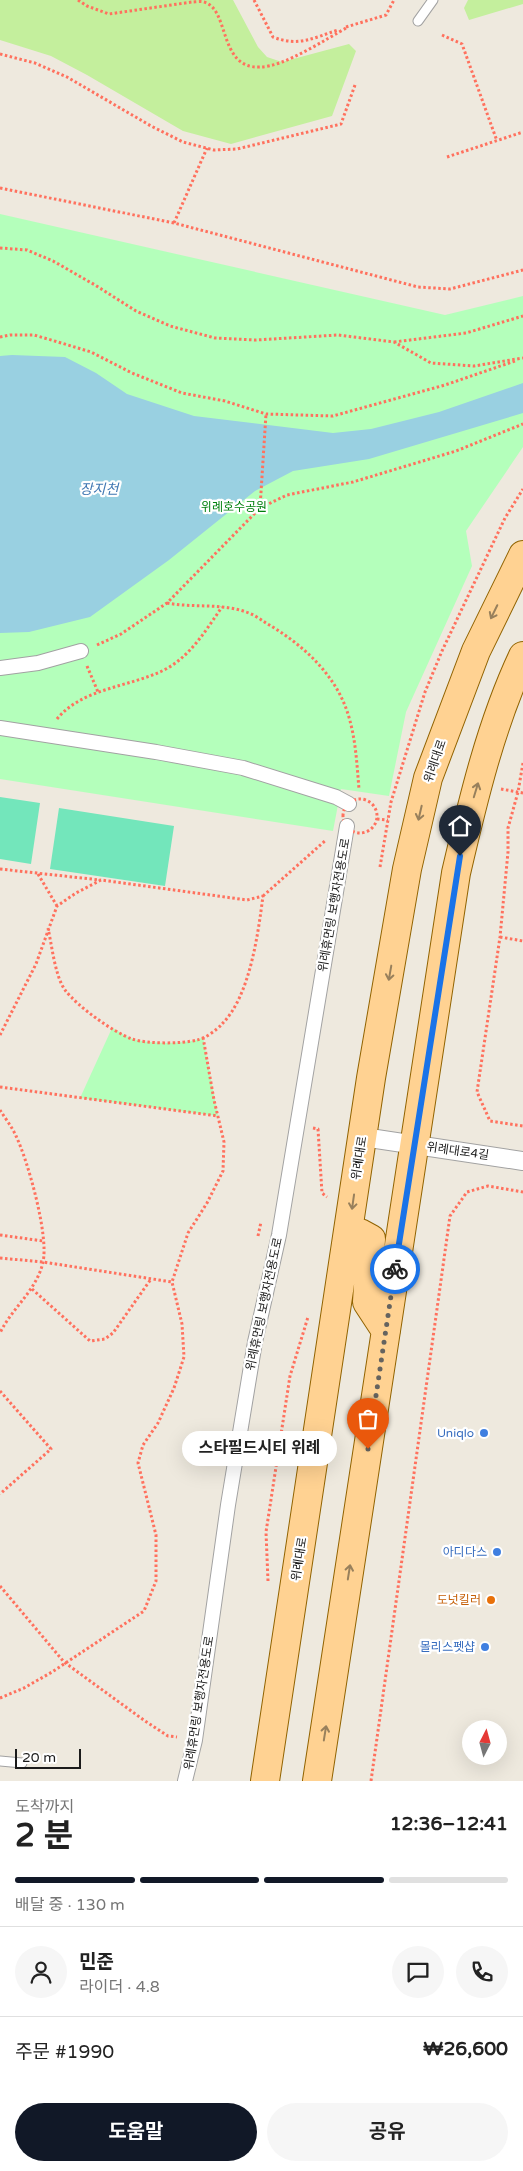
<!DOCTYPE html>
<html lang="ko">
<meta charset="utf-8">
<style>
body{margin:0;font-family:"Varela Round","Noto Sans KR",sans-serif;background:#f6f6f6;color:#222;height:100vh;display:flex;flex-direction:column;font-size:19px;white-space:nowrap}
*{box-sizing:border-box;margin:0}
p{font-size:16px;color:#767676}
.icon{flex:none;width:28px;height:28px;fill:none;stroke:currentColor;stroke-width:2;stroke-linecap:round;stroke-linejoin:round}
.map{position:relative;height:1781px;overflow:hidden}
.details{display:flex;flex-direction:column;background:#fff;flex:1}
.details>*{flex:none}
.needle{width:32px;rotate:6deg}
.buttons{position:absolute;left:462px;top:1720px;display:grid;gap:10px}
.buttons a{display:grid;place-items:center;width:45px;height:45px;border-radius:50%;background:#fff;box-shadow:0 5px 20px #0002;font-size:25px}
.scale{position:absolute;left:15px;bottom:12px;width:66px;box-sizing:border-box;padding-left:5px;border:2px solid #1b1b1b;border-top:0;font-size:14px;line-height:18px;white-space:nowrap;color:#1b1b1b;-webkit-text-stroke:4px #fff;paint-order:stroke}
.pin{position:absolute;display:grid;place-items:center;width:42px;height:42px;color:#fff;margin:-51px -21px;border-radius:50% 50% 50% 0;rotate:-45deg;box-shadow:0 0 5px #0007}
.pin .icon{rotate:45deg}
.courier{position:absolute;display:grid;place-items:center;width:50px;height:50px;margin:-25px;border:4px solid #1a73e8;border-radius:50%;background:#fff;color:#222;box-shadow:0 1px 6px #0007}
.bubble{position:absolute;height:35px;border-radius:18px;background:#fff;box-shadow:0 5px 20px #0002;font-size:16px;font-weight:700;line-height:35px;text-align:center}
.overview em{font-style:normal;font-weight:700}
.overview div{display:flex;flex-direction:column-reverse}
.overview{display:flex;align-items:center;justify-content:space-between;height:85px;padding:0 15px}
h1{font-size:32px;font-weight:700;line-height:38px}
.bar{display:grid;grid-template-columns:repeat(4,1fr);gap:8px 5px;align-content:center;height:60px;padding:0 15px}
.bar i{height:6px;border-radius:4px;background:#e0e0e0}
.bar .selected{background:#111827}
.bar p{grid-column:span 4}
.line{display:flex;align-items:center;gap:12px;padding:0 15px;border-top:1px solid #e0e0e0}
.line div{flex:1}
.round{display:grid;place-items:center;flex:none;width:52px;height:52px;border-radius:26px;background:#f6f6f6}
.cta{display:flex;gap:10px;margin-top:auto;padding:10px 15px}
.cta a{flex:1;height:58px;border-radius:30px;background:#111827;color:#fff;font-size:20px;font-weight:700;line-height:58px;text-align:center}
.cta a+a{background:#f6f6f6;color:#222}
.map>svg:first-child{display:block}
.grass{fill:#c4ef9d}
.park{fill:#b4ffbb}
.pitch{fill:#73e6bb}
.water{fill:#99d0e1}
.lines{fill:none;stroke-linecap:round;stroke-linejoin:round}
.service-casing{stroke:#a2a2a2;stroke-width:11}
.pedestrian-casing{stroke:#a2a2a2;stroke-width:16}
.minor-casing{stroke:#a2a2a2;stroke-width:20}
.primary-casing{stroke:#916300;stroke-width:30}
.path{stroke:#ff715e;stroke-width:3;stroke-dasharray:2.5 2.5;stroke-linecap:butt}
.service{stroke:#fff;stroke-width:9}
.pedestrian{stroke:#fff;stroke-width:14}
.minor{stroke:#fff;stroke-width:18}
.primary{stroke:#ffd292;stroke-width:28}
.oneway{stroke:#98805c}
.done{stroke:#65635f;stroke-width:5;stroke-dasharray:0 9}
.route{stroke:#1a73e8;stroke-width:6}
.shop-dot{fill:#3f7fe0;stroke:#fff;stroke-width:2}
.food-dot{fill:#e8710a;stroke:#fff;stroke-width:2}
.labels{text-anchor:middle;dominant-baseline:central;stroke-width:4.5;stroke-linejoin:round;paint-order:stroke}
.park-label{font-size:12px;fill:#00810d;stroke:#fff}
.street-label{font-size:12px;fill:#1b1b1b;stroke:#fff}
.shop-label{font-size:12px;fill:#366cbe;stroke:#fff;text-anchor:end}
.food-label{font-size:12px;fill:#c56008;stroke:#fff;text-anchor:end}
.water-label{font-size:14px;font-style:italic;fill:#3f77b2;stroke:#fff}
</style>
<div class="map">
<svg width="523" height="1781" viewBox="0 0 523 1781">
<rect width="100%" height="100%" fill="#eee9de"/>
<!-- grass -->
<path class="grass" d="M0,0H233L258,47L267,57L282,62L349,44L356,51L332,116L231,144L183,131L87,75L51,56L0,40Z
M468,0H523V4L469,20L464,8Z"/>
<!-- park -->
<path class="park" d="M0,214L445,315L523,296V447L466,531L472,566L406,712L389,796L341,789L333,831L0,779Z
M112,1028C119,1031 126,1037 133,1039C147,1044 191,1045 203,1037L218,1116L80,1098Z"/>
<!-- pitch -->
<path class="pitch" d="M0,797L40,803L31,864L0,859Z
M59,808L174,826L165,886L50,869Z"/>
<!-- water -->
<path class="water" d="M12,355L65,357L96,373L127,394L194,416L333,433L371,429L439,412L523,383V413L369,459L293,471L255,491L169,560L90,617L29,632L0,633V356Z"/>
<g class="lines">
<!-- service casing -->
<g class="service-casing">
<path id="service" d="M418,21L433,0
M0,1761L22,1763"/>
</g>
<!-- pedestrian casing -->
<g class="pedestrian-casing">
<path id="pedestrian" d="M0,668L38,663L81,651
M0,728L156,752L243,768L336,797L349,804
M185,1781L195,1740L228,1505L255,1342L279,1235L347,826"/>
</g>
<!-- minor casing -->
<g class="minor-casing">
<path id="minor" d="M363,1137L523,1161"/>
</g>
<!-- primary casing -->
<g class="primary-casing">
<path id="primary" d="M348,1237L360,1233L371,1239L367,1302L386,1331
M265,1781L371,1078L407,869L428,778L476,651L523,555
M317,1781L456,873C473,800 491,724 523,656"/>
</g>
<!-- path -->
<path class="path" d="M78,0L87,6L109,14L192,2C195,2 200,1 204,2C230,9 218,69 260,67C284,67 326,39 348,27
M254,0L273,37C299,47 313,38 338,30
M346,27L386,15L394,0
M442,35L462,44L497,141
M0,54L35,63L67,77L151,126L183,142L214,150L237,149L341,124L355,85
M447,157L523,132
M0,188L174,223L418,287L450,289L523,270
M174,223L207,148
M0,248L27,250L53,261L95,285L136,311L170,326L215,338L256,340L338,335L394,342L431,363L474,366L523,358
M0,337L10,335H34L58,342L91,352L132,373L182,393L225,401L266,414L333,416L445,385L515,361
M394,342L466,333L523,316
M260,508L266,414
M167,603C193,608 221,603 246,612C253,614 260,619 266,623C304,645 339,677 350,721C356,743 357,766 359,789
M97,645L121,634L167,603L260,508L287,495L353,482L456,451L523,424
M87,666L98,692
M57,719C82,688 130,687 164,670C190,657 206,630 222,607
M523,763L518,792L508,828V852L500,937L477,1092L490,1121L523,1126
M501,789L523,793
M343 816a17 17 0 1 1 34 0a17 17 0 1 1-34 0Z
M377,819L388,820
M380,867L391,802L425,692L442,651L505,518L523,489
M0,869L100,880
M38,874L57,906
M263,896L326,840
M500,937L523,941
M0,1035L36,964L57,906L76,893L101,880L247,900L263,896C258,934 250,996 222,1024C217,1030 204,1039 197,1040C181,1044 147,1044 132,1039C113,1032 78,1007 65,990C55,976 52,946 48,928
M0,1087L218,1116
M0,1110C5,1118 12,1127 16,1136C28,1161 49,1236 43,1262C37,1290 12,1308 0,1333
M313,1128L318,1129L322,1193L327,1197
M0,1235L43,1241
M258,1236L261,1222
M0,1258L43,1262L172,1282
M32,1289L90,1341L105,1339L113,1333L151,1279
M0,1391L51,1449L0,1494
M268,1581L266,1532L290,1376L308,1317
M0,1586L64,1662L145,1721L168,1736L177,1737
M0,1698L24,1688L52,1672L144,1611L156,1581V1535L138,1463L143,1445L158,1423L174,1388L184,1357L182,1324L172,1282L188,1233L207,1203L223,1171L224,1142L214,1100L203,1037
M371,1781L450,1216L467,1192L488,1186L523,1192"/>
<!-- service -->
<use href="#service" class="service"/>
<!-- pedestrian -->
<use href="#pedestrian" class="pedestrian"/>
<!-- minor -->
<use href="#minor" class="minor"/>
<!-- primary -->
<use href="#primary" class="primary"/>
</g>
<!-- one-way arrows -->
<defs><path id="oneway-shaft" d="M-6 0H5M1.5-3L5.5 0L1.5 3" fill="none" stroke-width="1.6" stroke-linecap="round" stroke-linejoin="round" transform="scale(1.25)"/></defs>
<g class="oneway">
<use href="#oneway-shaft" transform="translate(494 612) rotate(116)"/>
<use href="#oneway-shaft" transform="translate(476 790) rotate(-73)"/>
<use href="#oneway-shaft" transform="translate(420 813) rotate(103)"/>
<use href="#oneway-shaft" transform="translate(390 973) rotate(100)"/>
<use href="#oneway-shaft" transform="translate(353 1202) rotate(98)"/>
<use href="#oneway-shaft" transform="translate(349 1572) rotate(-81)"/>
<use href="#oneway-shaft" transform="translate(325 1733) rotate(-81)"/>
</g>
<g class="lines">
<!-- done -->
<path class="done" d="M368,1449L395,1269"/>
<!-- route -->
<path class="route" d="M395,1269L460,856"/>
</g>
<!-- markers -->
<g class="shop-dot">
<circle cx="484" cy="1433" r="5"/>
<circle cx="497" cy="1552" r="5"/>
<circle cx="485" cy="1647" r="5"/>
</g>
<circle class="food-dot" cx="491" cy="1600" r="5"/>
<g class="labels">
<!-- park labels -->
<g class="park-label">
<text x="234" y="507">위례호수공원</text>
</g>
<!-- street labels -->
<g class="street-label">
<text transform="translate(435 761) rotate(-71)">위례대로</text>
<text transform="translate(334 905) rotate(-80)">위례휴먼링 보행자전용도로</text>
<text transform="translate(458 1151) rotate(8)">위례대로4길</text>
<text transform="translate(359 1158) rotate(-81)">위례대로</text>
<text transform="translate(264 1304) rotate(-78)">위례휴먼링 보행자전용도로</text>
<text transform="translate(299 1559) rotate(-81)">위례대로</text>
<text transform="translate(199 1703) rotate(-81)">위례휴먼링 보행자전용도로</text>
</g>
<!-- shop labels -->
<g class="shop-label">
<text x="474" y="1433">Uniqlo</text>
<text x="487" y="1552">아디다스</text>
<text x="475" y="1647">몰리스펫샵</text>
</g>
<!-- food labels -->
<g class="food-label">
<text x="481" y="1600">도넛킬러</text>
</g>
<!-- water labels -->
<g class="water-label">
<text x="99" y="489">장지천</text>
</g>
</g>
</svg>
<div class="buttons">
<a><svg class="needle" viewBox="-14 -14 28 28"><path d="M0-13l5 13h-10z" fill="#e53935"/><path d="M0 13l5-13h-10z" fill="#767676"/></svg></a>
</div>
<div class="scale">20 m</div>
<div class="pin" style="left:368px;top:1449px;background:#ea580c"><svg class="icon" aria-label="bag" viewBox="0 0 24 24"><path d="M5 8h14l-1 12H6zM9 8a3 3 0 0 1 6 0"/></svg></div>
<div class="pin" style="left:460px;top:856px;background:#1f2937"><svg class="icon" aria-label="home" viewBox="0 0 24 24"><path d="M3 11l9-7 9 7M6 9v11h12V9"/></svg></div>
<div class="courier" style="left:395px;top:1269px"><svg class="icon" aria-label="bike" viewBox="0 0 24 24"><circle cx="6" cy="16" r="4"/><circle cx="18" cy="16" r="4"/><path d="M6 16l4-8h5l3 8M10 8l3 8H6M13 5h3"/></svg></div>
<div class="bubble" style="left:182px;top:1431px;width:155px">스타필드시티 위례</div>
</div>
<section class="details">
<div class="overview"><div><h1>2 분</h1><p>도착까지</p></div><em>12:36–12:41</em></div>
<div class="bar"><i class="selected"></i><i class="selected"></i><i class="selected"></i><i></i><p>배달 중 · 130 m</p></div>
<div class="line" style="height:90px"><a class="round"><svg class="icon" aria-label="person" viewBox="0 0 24 24"><circle cx="12" cy="8" r="4"/><path d="M4 21q1-7 8-7t8 7"/></svg></a><div><b>민준</b><p>라이더 · 4.8</p></div><a class="round"><svg class="icon" aria-label="chat" viewBox="0 0 24 24"><path d="M4 5h16v11H9l-5 4z"/></svg></a><a class="round"><svg class="icon" aria-label="phone" viewBox="0 0 24 24"><path d="M5 4h4l2 5-3 2q2 4 5 5l2-3 5 2v4C11 20 4 13 5 4z"/></svg></a></div>
<div class="line" style="height:65px"><div>주문 #1990</div><b>₩26,600</b></div>
<div class="cta"><a>도움말</a><a>공유</a></div>
</section>
